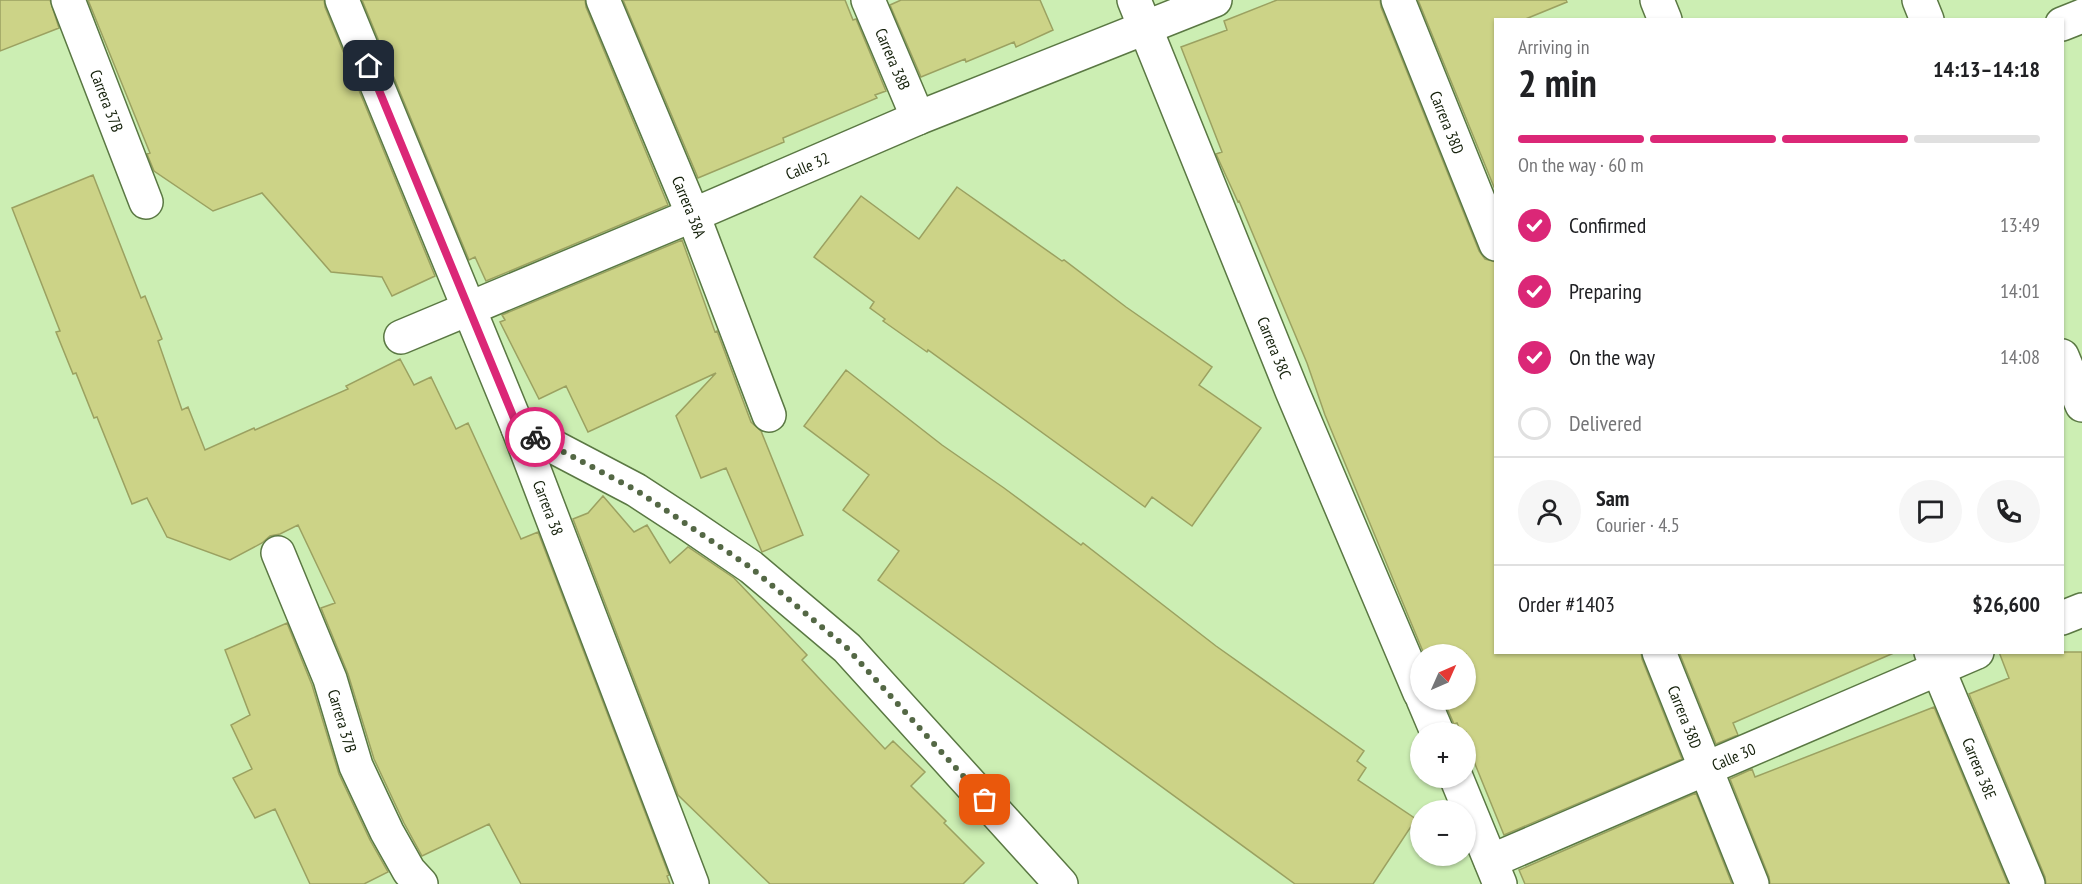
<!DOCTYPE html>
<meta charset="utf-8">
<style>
body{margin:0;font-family:"PT Sans Narrow",sans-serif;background:#f6f6f6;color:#202124;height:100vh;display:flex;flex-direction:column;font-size:22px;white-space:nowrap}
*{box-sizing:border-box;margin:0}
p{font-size:20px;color:#757577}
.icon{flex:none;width:33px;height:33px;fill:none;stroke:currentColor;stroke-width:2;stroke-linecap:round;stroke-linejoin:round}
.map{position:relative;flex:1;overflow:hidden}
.details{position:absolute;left:1494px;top:18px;width:570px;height:636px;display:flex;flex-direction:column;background:#fff;border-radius:0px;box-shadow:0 2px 4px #0004}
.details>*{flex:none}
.needle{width:39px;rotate:45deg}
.tools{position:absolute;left:1410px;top:644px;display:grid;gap:12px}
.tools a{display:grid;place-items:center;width:66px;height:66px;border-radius:50%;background:#fff;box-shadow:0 2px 4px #0004;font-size:30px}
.pin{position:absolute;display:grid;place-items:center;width:51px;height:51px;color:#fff;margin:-26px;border-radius:12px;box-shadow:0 3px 9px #0006}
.courier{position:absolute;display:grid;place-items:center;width:60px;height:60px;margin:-30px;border:4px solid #db2777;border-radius:50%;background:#fff;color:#222;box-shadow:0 2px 8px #0007}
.overview em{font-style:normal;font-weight:600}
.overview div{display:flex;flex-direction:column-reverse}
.overview{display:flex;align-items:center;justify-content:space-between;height:102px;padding:0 24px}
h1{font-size:39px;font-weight:600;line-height:45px}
.bar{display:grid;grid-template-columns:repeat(4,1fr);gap:9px 6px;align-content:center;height:72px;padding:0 24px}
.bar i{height:8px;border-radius:4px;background:#e0e0e0}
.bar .on{background:#db2777}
.bar p{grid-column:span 4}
.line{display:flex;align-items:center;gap:15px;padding:0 24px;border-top:2px solid #e0e0e0}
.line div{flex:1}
.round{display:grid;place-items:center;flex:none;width:63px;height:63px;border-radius:32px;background:#f6f6f6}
ol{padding:0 24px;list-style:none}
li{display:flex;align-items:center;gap:18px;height:66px}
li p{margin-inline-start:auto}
li .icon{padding:6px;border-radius:50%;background:#db2777;color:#fff;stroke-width:4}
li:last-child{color:#757577}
li i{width:33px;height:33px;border:3px solid #e0e0e0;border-radius:50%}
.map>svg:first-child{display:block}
.building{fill:#ccd387;stroke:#9ba161;stroke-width:1.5}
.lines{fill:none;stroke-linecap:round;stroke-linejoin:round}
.street-casing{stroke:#5a7843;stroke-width:36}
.street{stroke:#fff;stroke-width:33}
.done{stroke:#546845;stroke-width:6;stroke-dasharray:0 10.8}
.route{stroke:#db2777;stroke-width:8}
.labels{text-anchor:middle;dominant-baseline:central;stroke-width:6;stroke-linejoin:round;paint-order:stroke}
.street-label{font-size:16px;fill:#14200a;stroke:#fff}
</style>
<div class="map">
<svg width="2082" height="884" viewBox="0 0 2082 884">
<rect width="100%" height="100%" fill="#cceeb3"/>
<!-- building -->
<path class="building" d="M0,0H50L59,28L0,51Z
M88,0H324L325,7L435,276L392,296L382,277L331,272L262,193L213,211L154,171L147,154L150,153Z
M362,0H585L586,7L668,205L486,281L475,257L469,260Z
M623,0H845L853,20L856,19L886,91L875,95L877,98L783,138L784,142L698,178Z
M901,0H1040L1053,30L1016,47L1014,42L966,62L965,59L921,77L890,5Z
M1277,0H1380L1381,7L1479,251L1485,259L1496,262V652H1641L1642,659L1682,759L1504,835L1466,742V732H1461L1457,723L1454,724L1443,699H1466V654H1424L1325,415L1307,363L1239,201L1238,202L1216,154L1222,152L1181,47L1227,30L1224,21Z
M1418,0H1566L1567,2L1523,20H1496V192Z
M93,175L141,298L145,296L162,339L158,341L182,410L188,407L205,450L254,428L255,430L348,389L346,386L400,359L414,385L431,377L456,429L468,423L521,539L538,532L669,875L667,876L670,884H521L489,824L422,856L404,823L374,759L348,674L321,608L335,603L298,525L280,534L270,536L262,543L230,560L167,537L147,498L132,504L97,417L94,418L76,373L73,374L56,332L60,331L12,208Z
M957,187L1062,261L1064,260L1126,307L1212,367L1199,385L1261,428L1192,526L1152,497L1145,507L928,350L927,352L883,321L885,319L870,308L874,302L814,257L861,196L919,239Z
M682,240L715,332L717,331L751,422L761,431L803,535L762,552L726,468L701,478L676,416L716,373L588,432L566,386L539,399L500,322L505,320L502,315Z
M846,370L942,445L1004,488L1081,545L1083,543L1216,646L1364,751L1357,761L1366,768L1358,780L1416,819L1373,884H1295L878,580L899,551L843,510L869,475L804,426Z
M603,496L634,532L647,525L670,563L688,547L734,578L807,655L802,660L885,749L893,741L925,772L911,786L946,821L944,823L984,863L963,884H770L678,795L573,519L588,513Z
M287,623L312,685L339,774L370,840L388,872L364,884H310L275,809L255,818L233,778L252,769L231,725L250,715L225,650Z
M1679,652H1896L1733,723L1738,735L1716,744Z
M1999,652H2082V884H2046L2045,877L1969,694L2009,678Z
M1934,707L2008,884H1770L1769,877L1730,779L1752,769L1755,777Z
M1696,793L1732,884H1525L1519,870Z"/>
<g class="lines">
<!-- street casing -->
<g class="street-casing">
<g id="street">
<path id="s1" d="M68,0L146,202"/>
<path id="s2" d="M342,0L518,428L692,884"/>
<path id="s3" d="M603,0L693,215L769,415"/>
<path id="s4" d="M868,0L918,118"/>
<path id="s5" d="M1134,0L1292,391L1420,693"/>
<path id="s6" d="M1398,0L1496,244"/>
<path d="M1657,0L1665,20"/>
<path d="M1919,0L1927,20"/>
<path d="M2062,24L2082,16"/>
<path id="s7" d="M401,337L693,215L918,118L1215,0"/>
<path d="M2062,356L2082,405"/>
<path d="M518,428L636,490L688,524L751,567L847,648L1061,884"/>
<path id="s8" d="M278,553L330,679L356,766L387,832L409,871L421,884"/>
<path d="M2062,618L2082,610"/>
<path id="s9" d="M1659,652L1752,884"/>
<path id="s10" d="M1931,652L2028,884"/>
<path d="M1423,699L1437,732"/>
<path d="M1456,777L1500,884"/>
<path id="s11" d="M1491,861L1977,652"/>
</g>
</g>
<!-- street -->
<use href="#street" class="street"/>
</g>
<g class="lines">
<!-- done -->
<path class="done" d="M535,437L636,490L750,567L847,648L985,800"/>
<!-- route -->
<path class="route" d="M369,66L518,428L535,437"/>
</g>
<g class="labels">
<!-- street labels -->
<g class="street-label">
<text stroke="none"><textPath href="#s4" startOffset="64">Carrera 38B</textPath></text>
<text stroke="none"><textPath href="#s1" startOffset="108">Carrera 37B</textPath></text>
<text stroke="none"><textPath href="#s6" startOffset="132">Carrera 38D</textPath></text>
<text stroke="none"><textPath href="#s7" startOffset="441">Calle 32</textPath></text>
<text stroke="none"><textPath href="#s3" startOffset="224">Carrera 38A</textPath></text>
<text stroke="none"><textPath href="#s5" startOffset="375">Carrera 38C</textPath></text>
<text stroke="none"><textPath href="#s2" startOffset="548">Carrera 38</textPath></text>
<text stroke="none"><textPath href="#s9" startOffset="70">Carrera 38D</textPath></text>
<text stroke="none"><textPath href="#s8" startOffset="180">Carrera 37B</textPath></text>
<text stroke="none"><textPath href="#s11" startOffset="264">Calle 30</textPath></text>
<text stroke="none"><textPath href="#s10" startOffset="126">Carrera 38E</textPath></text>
</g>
</g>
</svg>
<div class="tools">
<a><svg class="needle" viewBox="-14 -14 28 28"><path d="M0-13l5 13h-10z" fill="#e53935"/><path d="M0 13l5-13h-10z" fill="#757577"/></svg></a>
<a>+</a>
<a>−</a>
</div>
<div class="pin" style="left:985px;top:800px;background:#ea580c"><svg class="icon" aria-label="bag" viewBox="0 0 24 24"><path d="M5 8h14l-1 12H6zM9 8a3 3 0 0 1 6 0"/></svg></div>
<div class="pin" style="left:369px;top:66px;background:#1f2937"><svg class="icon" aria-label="home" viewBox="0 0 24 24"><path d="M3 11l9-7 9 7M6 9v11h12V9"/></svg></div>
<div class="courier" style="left:535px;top:437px"><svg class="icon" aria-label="bike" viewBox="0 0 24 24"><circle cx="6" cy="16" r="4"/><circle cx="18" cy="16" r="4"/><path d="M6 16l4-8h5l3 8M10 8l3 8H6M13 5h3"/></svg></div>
<section class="details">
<div class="overview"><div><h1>2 min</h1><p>Arriving in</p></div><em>14:13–14:18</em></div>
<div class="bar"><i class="on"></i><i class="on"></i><i class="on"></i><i></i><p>On the way · 60 m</p></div>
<ol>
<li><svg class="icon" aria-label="check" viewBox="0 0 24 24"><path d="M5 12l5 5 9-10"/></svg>Confirmed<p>13:49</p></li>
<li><svg class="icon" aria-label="check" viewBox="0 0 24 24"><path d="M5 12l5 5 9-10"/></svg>Preparing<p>14:01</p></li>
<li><svg class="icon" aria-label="check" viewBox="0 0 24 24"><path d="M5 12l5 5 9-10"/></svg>On the way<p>14:08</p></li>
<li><i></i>Delivered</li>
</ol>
<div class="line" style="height:108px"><a class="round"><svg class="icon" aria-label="person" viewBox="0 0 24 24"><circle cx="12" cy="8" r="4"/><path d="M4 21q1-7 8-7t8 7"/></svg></a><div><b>Sam</b><p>Courier · 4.5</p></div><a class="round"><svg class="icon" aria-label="chat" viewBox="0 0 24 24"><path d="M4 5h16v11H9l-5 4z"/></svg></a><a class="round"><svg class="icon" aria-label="phone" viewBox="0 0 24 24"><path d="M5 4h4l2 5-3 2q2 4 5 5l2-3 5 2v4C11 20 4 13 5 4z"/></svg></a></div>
<div class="line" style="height:78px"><div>Order #1403</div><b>$26,600</b></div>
</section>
</div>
